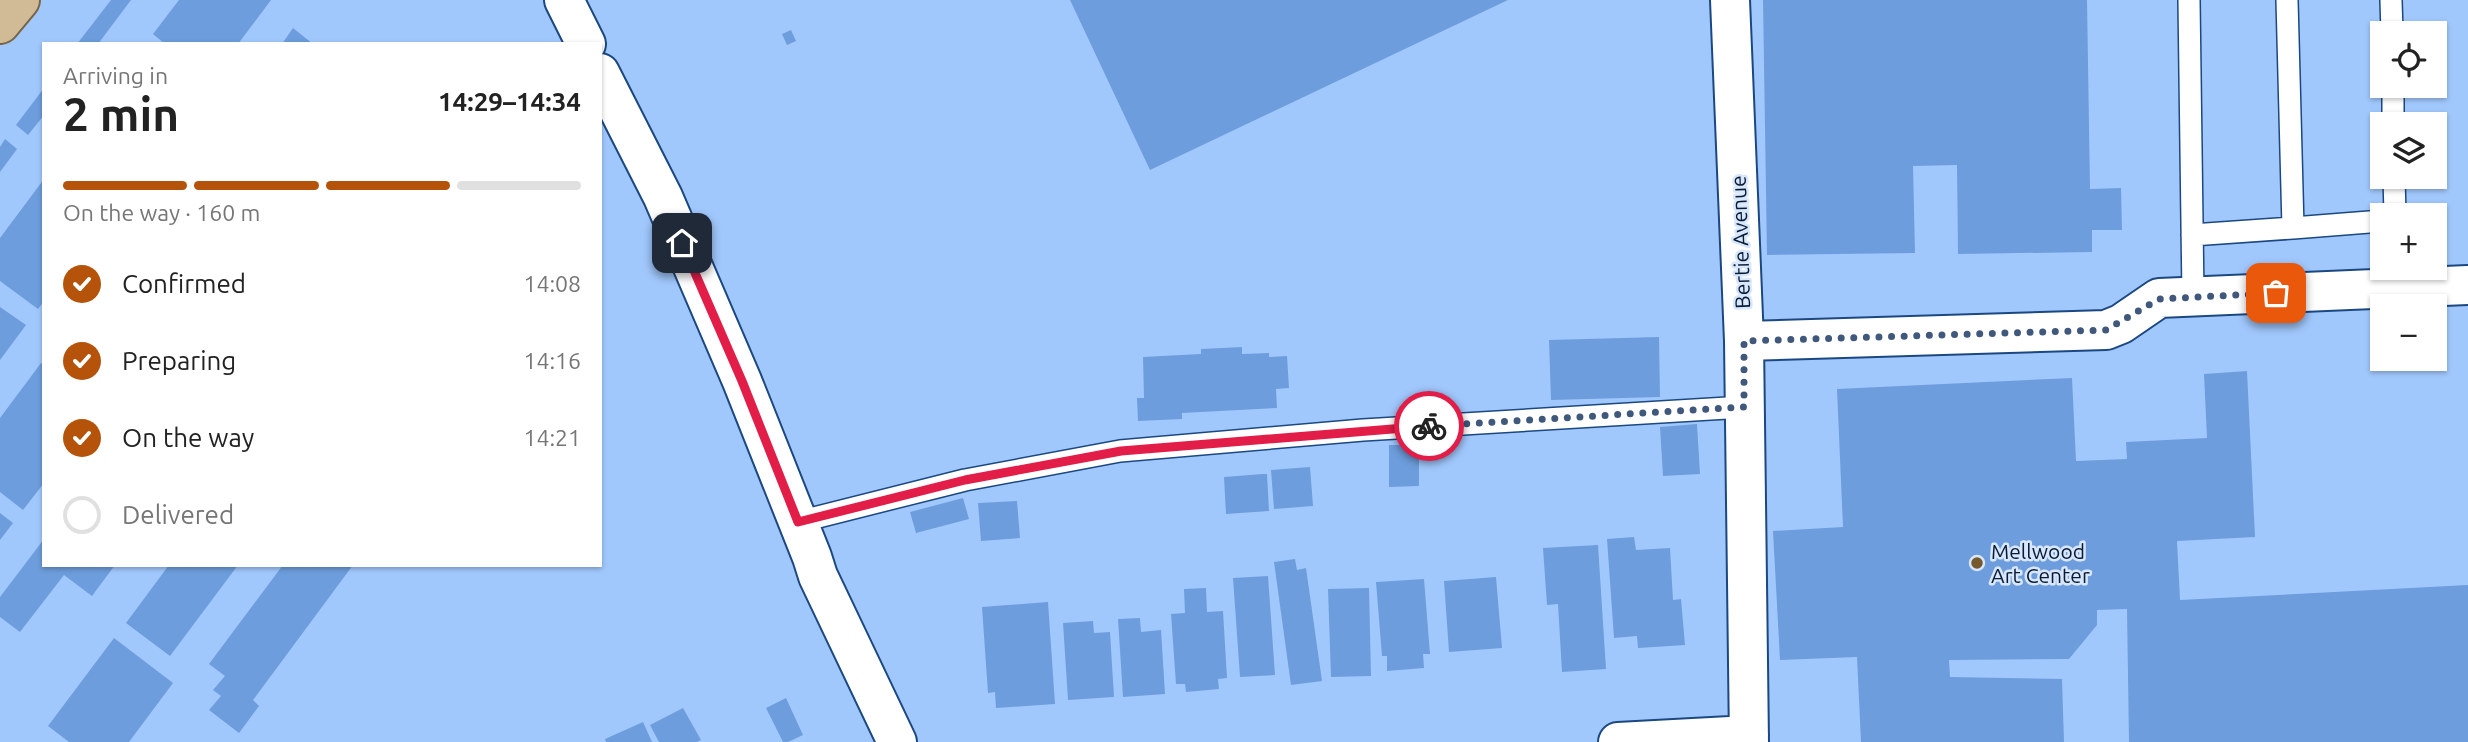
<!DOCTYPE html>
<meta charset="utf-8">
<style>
body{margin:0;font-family:Ubuntu,sans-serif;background:#f6f6f6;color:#222;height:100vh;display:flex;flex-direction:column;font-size:26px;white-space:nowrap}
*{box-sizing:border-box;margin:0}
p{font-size:23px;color:#767676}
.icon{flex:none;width:38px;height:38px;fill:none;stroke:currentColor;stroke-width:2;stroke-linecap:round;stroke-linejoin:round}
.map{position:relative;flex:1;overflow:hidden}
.details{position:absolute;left:42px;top:42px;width:560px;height:525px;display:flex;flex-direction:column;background:#fff;border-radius:0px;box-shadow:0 2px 5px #0004}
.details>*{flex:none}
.controls{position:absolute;left:2370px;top:21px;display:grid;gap:14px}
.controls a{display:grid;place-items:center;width:77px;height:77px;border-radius:0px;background:#fff;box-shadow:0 2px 5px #0004;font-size:35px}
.pin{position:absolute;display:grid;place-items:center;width:60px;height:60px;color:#fff;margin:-30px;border-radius:14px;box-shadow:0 4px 10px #0006}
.courier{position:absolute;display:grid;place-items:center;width:70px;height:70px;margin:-35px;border:5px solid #e11d48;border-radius:50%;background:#fff;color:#222;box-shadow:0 2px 9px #0007}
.head em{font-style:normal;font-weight:700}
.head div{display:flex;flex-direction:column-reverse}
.head{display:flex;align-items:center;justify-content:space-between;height:119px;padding:0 21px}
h1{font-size:46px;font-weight:700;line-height:52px}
.bar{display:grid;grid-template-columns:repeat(4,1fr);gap:10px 7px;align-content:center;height:84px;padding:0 21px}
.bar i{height:9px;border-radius:5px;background:#e0e0e0}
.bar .active{background:#b45309}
.bar p{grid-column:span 4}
ol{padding:0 21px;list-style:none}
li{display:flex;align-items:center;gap:21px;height:77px}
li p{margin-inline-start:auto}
li .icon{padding:7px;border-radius:50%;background:#b45309;color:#fff;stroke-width:4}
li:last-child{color:#767676}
li i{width:38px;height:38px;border:4px solid #e0e0e0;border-radius:50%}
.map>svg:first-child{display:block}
.building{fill:#6d9ddc}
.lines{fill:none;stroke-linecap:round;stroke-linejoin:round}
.lane-casing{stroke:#1b4881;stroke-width:24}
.street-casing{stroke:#1b4881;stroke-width:42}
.primary-casing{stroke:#786547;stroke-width:42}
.lane{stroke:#fff;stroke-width:21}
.street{stroke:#fff;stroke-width:38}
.primary{stroke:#d1ba96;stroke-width:38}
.done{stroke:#3f587b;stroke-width:7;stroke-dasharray:0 12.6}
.route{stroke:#e11d48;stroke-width:9}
.poi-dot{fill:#76592c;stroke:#d8e7fc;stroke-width:2.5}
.labels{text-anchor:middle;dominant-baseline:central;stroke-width:5;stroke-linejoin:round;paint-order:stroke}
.street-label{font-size:21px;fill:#0a1c35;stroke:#d8e7fc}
.poi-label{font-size:21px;fill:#0a1c35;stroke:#d8e7fc;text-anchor:start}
</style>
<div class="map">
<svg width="2468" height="742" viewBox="0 0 2468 742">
<rect width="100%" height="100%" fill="#a1c8fd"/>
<!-- building -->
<path class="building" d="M111,0H131L98,44H77Z
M179,0H271L238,44H165L153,34Z
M1070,0H1508L1150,170Z
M1763,0H2087L2090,189L2121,188L2122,230H2092V252L1958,254L1957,165L1913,166L1915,253L1767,255Z
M293,28L313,44H282Z
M791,30L796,41L787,45L782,34Z
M44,88V115L28,135L16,125Z
M5,139L17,149L0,172V147Z
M44,179V301L38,309L0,281V238Z
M0,307L26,325L0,360Z
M1659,337L1660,397L1551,400L1549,340Z
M1242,347V354L1269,353V357L1287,356L1289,388L1276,389L1277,408L1182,413V419L1138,421L1137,398H1144L1143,357L1201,354V349Z
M41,363L44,365V483L23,510L0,492V418Z
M2247,371L2255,537L2177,541L2180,600L2468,585V742H2129L2127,609L2097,610V625L2069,659L1949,660L1950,677L2062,679L2064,742H1861L1857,657L1780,660L1773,531L1843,527L1837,389L2072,378L2076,461L2127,459L2126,442L2207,438L2204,374Z
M1697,424L1700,474L1663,476L1660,427Z
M1389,445H1419V486L1389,487Z
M1310,467L1313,506L1274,509L1271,470Z
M1263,474H1267L1269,511L1226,514L1224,477Z
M963,498L969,519L916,533L910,512Z
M1017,501L1020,538L981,541L978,503Z
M0,513L13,523L0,540Z
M1634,537L1636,550L1670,548L1673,600L1681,599L1685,645L1638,648L1637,636L1614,638L1607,539Z
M44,539V565H115L92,596L64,575L20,632L0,617V597Z
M1598,545L1606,669L1562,672L1558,604L1547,605L1543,548Z
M1295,559L1297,570L1306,568L1322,681L1291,685L1274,562Z
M169,565H238L170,656L126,623Z
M283,565H353L253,700L259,706L239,733L209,710L221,696L213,690L225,676L209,664Z
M1268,576L1275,675L1240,677L1233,578Z
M1496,577L1502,648L1449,652L1444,581Z
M1424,579L1430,654H1423L1424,668L1387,671V656H1382L1376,582Z
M1206,588L1207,612L1223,611L1227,678L1218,679L1219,689L1186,692L1185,684H1176L1171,614L1185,613L1184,589Z
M1369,588L1371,676L1331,677L1328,589Z
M1048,602L1055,704L996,708L995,692L988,693L982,607Z
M1140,618L1141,632L1161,630L1165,694L1123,697L1118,619Z
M1093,621L1094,633L1110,632L1114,697L1068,700L1063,623Z
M114,638L173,683L129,742H69L48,726Z
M786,698L803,735L788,742H783L766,708Z
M683,708L701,740L697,742H659L650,725Z
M643,722L652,742H606L605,739Z"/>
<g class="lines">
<!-- lane casing -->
<g class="lane-casing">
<path id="lane" d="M2189,0L2193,297
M2391,0L2392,33
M2393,86V124
M2394,177L2395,215
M2293,228L2382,221
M2192,235L2293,228L2287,0
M798,522L965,480L1120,451L1363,430L1744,407"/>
</g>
<!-- street casing -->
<g class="street-casing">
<path id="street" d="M564,0L586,44
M1730,0L1744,341L1749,742
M600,73L663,197L742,381L812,557L818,576L897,742
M1744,341L2106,330L2121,324L2159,298L2468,285
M1618,742L1749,735"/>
</g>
<!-- primary casing -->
<g class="primary-casing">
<path id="primary" d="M0,24L20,0"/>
</g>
<!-- lane -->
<use href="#lane" class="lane"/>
<!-- street -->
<use href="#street" class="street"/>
<!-- primary -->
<use href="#primary" class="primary"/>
</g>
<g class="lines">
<!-- done -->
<path class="done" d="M1429,426L1744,407V341L2106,330L2159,299L2276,293"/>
<!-- route -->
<path class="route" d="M682,243L742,381L798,522L965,480L1121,451L1429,426"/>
</g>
<!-- markers -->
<circle class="poi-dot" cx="1977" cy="563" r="7"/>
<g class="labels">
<!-- street labels -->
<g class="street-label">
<text transform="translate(1740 242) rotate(-92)">Bertie Avenue</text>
</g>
<!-- poi labels -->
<g class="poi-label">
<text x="1991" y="551">Mellwood<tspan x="1991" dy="24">Art Center</tspan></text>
</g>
</g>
</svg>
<div class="controls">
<a><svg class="icon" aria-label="locate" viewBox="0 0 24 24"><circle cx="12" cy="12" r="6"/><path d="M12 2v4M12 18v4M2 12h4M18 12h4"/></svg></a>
<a><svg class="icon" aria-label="layers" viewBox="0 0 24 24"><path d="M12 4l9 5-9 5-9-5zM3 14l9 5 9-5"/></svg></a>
<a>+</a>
<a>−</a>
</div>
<div class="pin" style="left:2276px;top:293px;background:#ea580c"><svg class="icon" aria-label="bag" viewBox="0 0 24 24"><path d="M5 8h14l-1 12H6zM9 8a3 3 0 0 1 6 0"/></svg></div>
<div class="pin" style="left:682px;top:243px;background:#1f2937"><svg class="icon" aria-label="home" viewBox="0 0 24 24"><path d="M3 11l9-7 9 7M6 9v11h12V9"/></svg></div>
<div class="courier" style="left:1429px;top:426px"><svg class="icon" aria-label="bike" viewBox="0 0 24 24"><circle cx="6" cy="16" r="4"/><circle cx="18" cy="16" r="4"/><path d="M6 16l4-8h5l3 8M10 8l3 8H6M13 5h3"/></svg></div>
<section class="details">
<div class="head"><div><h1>2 min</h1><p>Arriving in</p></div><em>14:29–14:34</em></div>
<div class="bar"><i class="active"></i><i class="active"></i><i class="active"></i><i></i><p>On the way · 160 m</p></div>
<ol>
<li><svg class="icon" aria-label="check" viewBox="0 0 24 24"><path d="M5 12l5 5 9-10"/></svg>Confirmed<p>14:08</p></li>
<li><svg class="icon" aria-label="check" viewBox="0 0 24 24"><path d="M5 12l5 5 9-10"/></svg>Preparing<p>14:16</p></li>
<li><svg class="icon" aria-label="check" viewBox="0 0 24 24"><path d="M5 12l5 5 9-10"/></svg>On the way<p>14:21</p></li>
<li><i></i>Delivered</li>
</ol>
</section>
</div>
